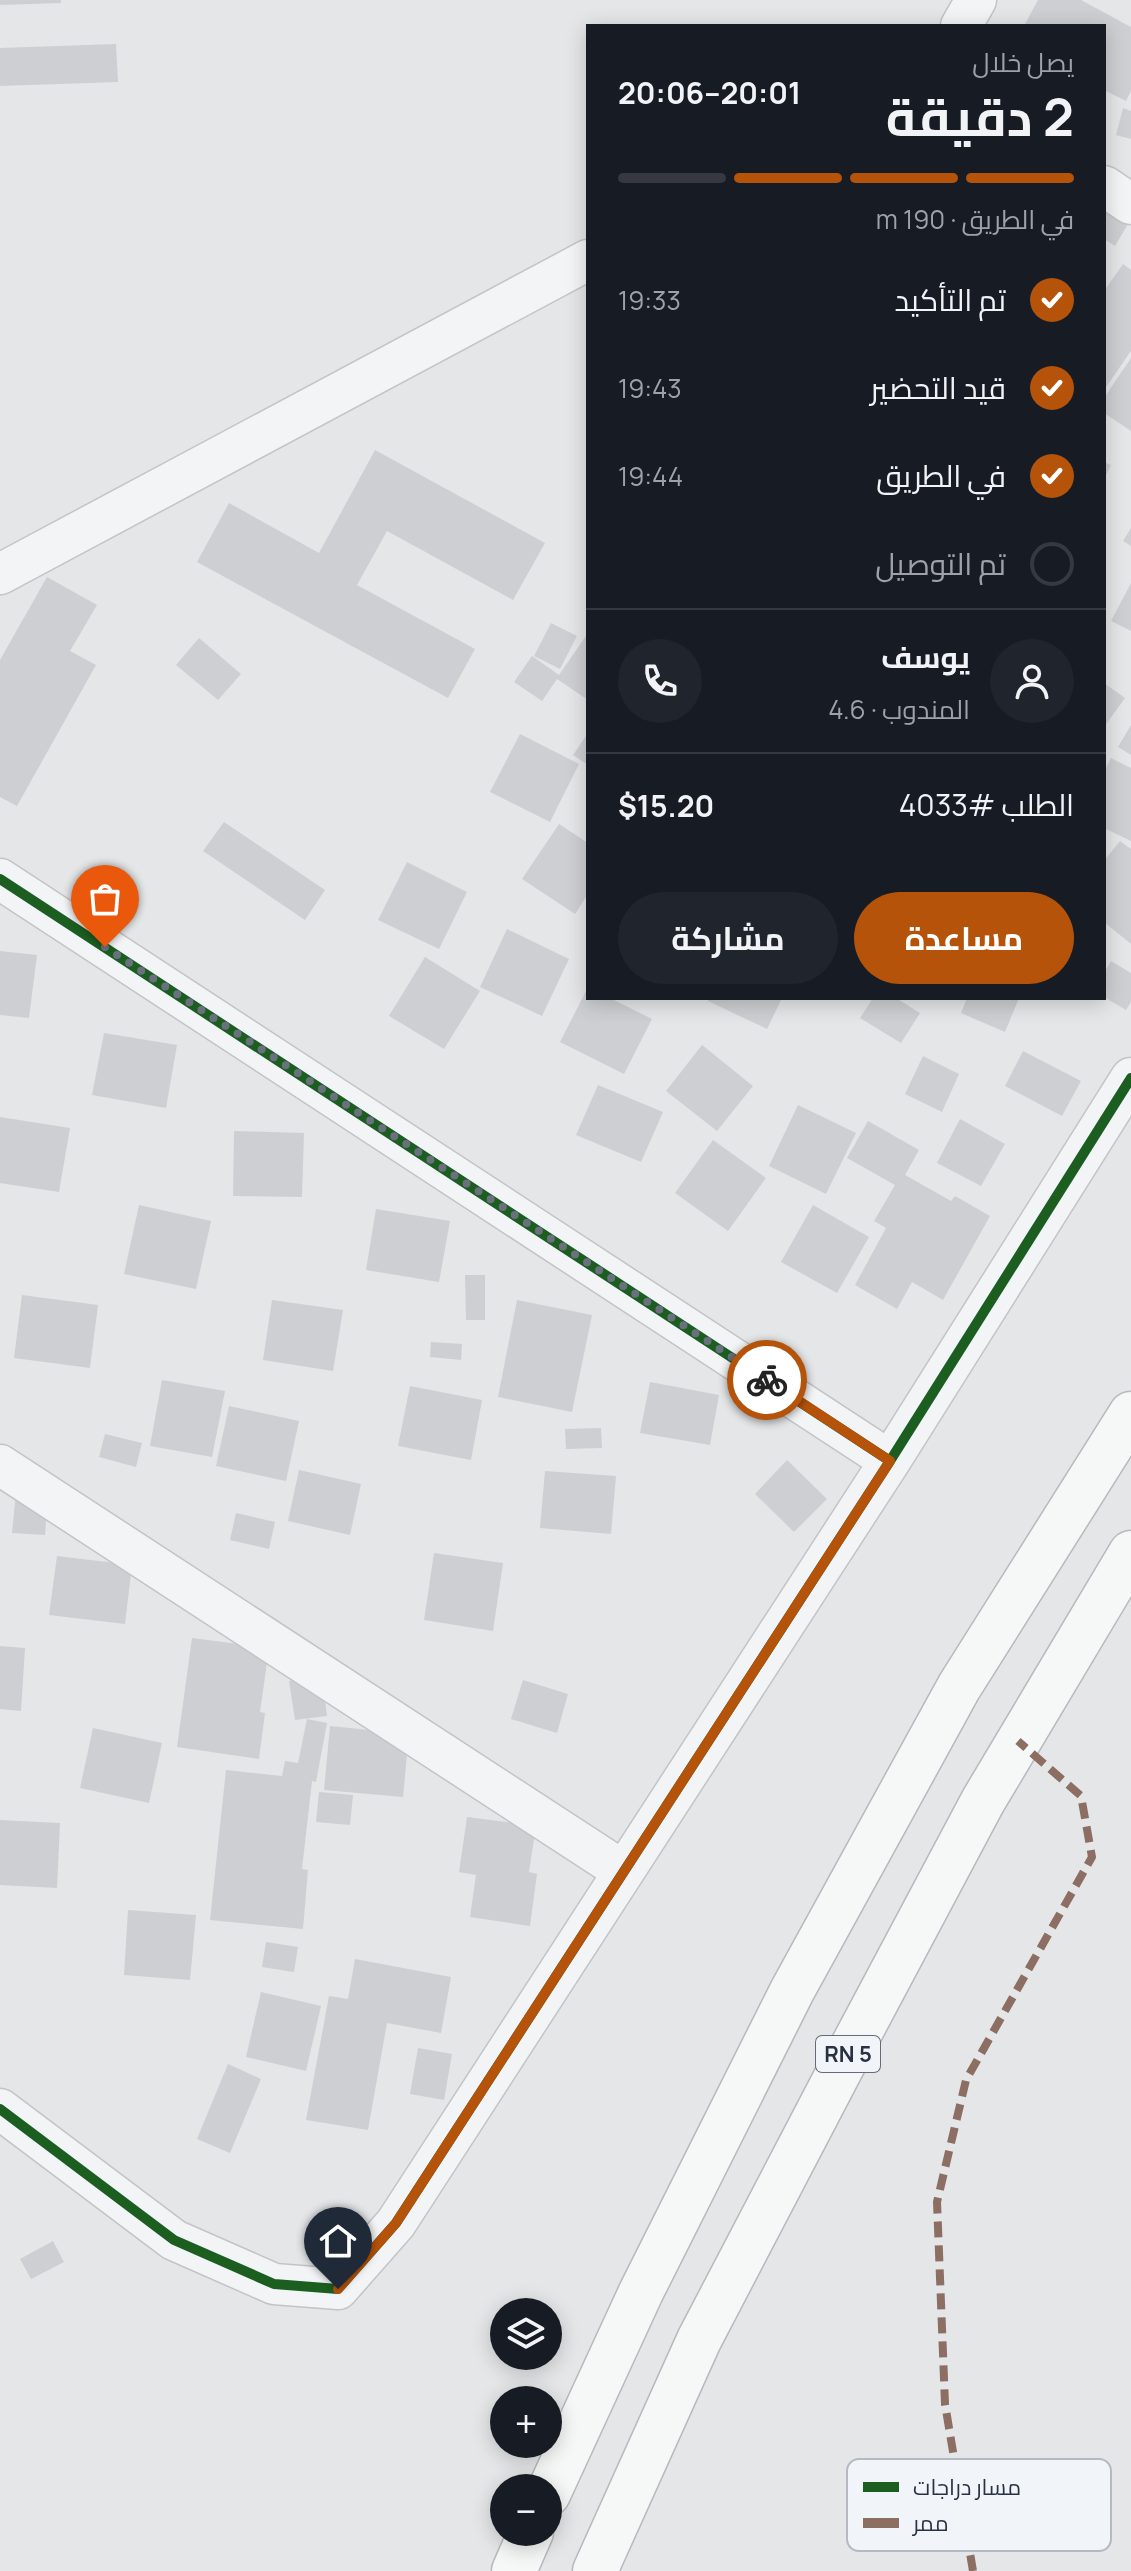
<!DOCTYPE html>
<html lang="ar">
<meta charset="utf-8">
<style>
body{margin:0;font-family:Manrope,Cairo,sans-serif;background:#20242c;color:#f1f3f6;direction:rtl;height:100vh;display:flex;flex-direction:column;font-size:30px;white-space:nowrap}
*{box-sizing:border-box;margin:0}
p{font-size:26px;color:#9ea1a6}
.icon{flex:none;width:44px;height:44px;fill:none;stroke:currentColor;stroke-width:2;stroke-linecap:round;stroke-linejoin:round}
.map{position:relative;flex:1;overflow:hidden;direction:ltr}
.details{position:absolute;left:586px;top:24px;width:520px;height:976px;display:flex;flex-direction:column;background:#171b24;border-radius:0px;box-shadow:0 4px 20px #0003;direction:rtl}
.details>*{flex:none}
.fabs{position:absolute;left:490px;top:2298px;display:grid;gap:16px}
.fabs a{display:grid;place-items:center;width:72px;height:72px;border-radius:50%;background:#171b24;box-shadow:0 4px 20px #0003;font-size:40px}
.pin{position:absolute;display:grid;place-items:center;width:68px;height:68px;color:#fff;margin:-82px -34px;border-radius:50% 50% 50% 0;rotate:-45deg;box-shadow:0 0 8px #0007}
.pin .icon{rotate:45deg}
.courier{position:absolute;display:grid;place-items:center;width:80px;height:80px;margin:-40px;border:6px solid #b45309;border-radius:50%;background:#fff;color:#222;box-shadow:0 2px 10px #0007}
.summary em{font-style:normal;font-weight:700}
.summary div{display:flex;flex-direction:column-reverse}
.summary{display:flex;align-items:center;justify-content:space-between;height:136px;padding:0 32px}
h1{font-size:52px;font-weight:700;line-height:60px}
.bar{display:grid;grid-template-columns:repeat(4,1fr);gap:12px 8px;align-content:center;height:96px;padding:0 32px}
.bar i{height:10px;border-radius:6px;background:#363941}
.bar .current{background:#b45309}
.bar p{grid-column:span 4}
.line{display:flex;align-items:center;gap:20px;padding:0 32px;border-top:2px solid #363941}
.line div{flex:1}
.round{display:grid;place-items:center;flex:none;width:84px;height:84px;border-radius:42px;background:#20242c}
ol{padding:0 32px;list-style:none}
li{display:flex;align-items:center;gap:24px;height:88px}
li p{margin-inline-start:auto}
li .icon{padding:8px;border-radius:50%;background:#b45309;color:#fff;stroke-width:4}
li:last-child{color:#9ea1a6}
li i{width:44px;height:44px;border:4px solid #363941;border-radius:50%}
.cta{display:flex;gap:16px;margin-top:auto;padding:16px 32px}
.cta a{flex:1;height:92px;border-radius:48px;background:#b45309;color:#fff;font-size:32px;font-weight:700;line-height:92px;text-align:center}
.cta a+a{background:#20242c;color:#f1f3f6}
.map>svg:first-child{display:block}
.building{fill:#cecfd2}
.lines{fill:none;stroke-linecap:round;stroke-linejoin:round}
.minor-casing{stroke:#c2c4c6;stroke-width:43}
.highway-casing{stroke:#b6b9bd;stroke-width:47}
.minor{stroke:#f2f4f5;stroke-width:40}
.highway{stroke:#f6f7f7;stroke-width:44}
.quiet{stroke:#8d6e63;stroke-width:8;stroke-dasharray:16 8;stroke-linecap:butt}
.cycleway-casing{stroke:#f1f4f8;stroke-width:15}
.cycleway{stroke:#1b5e20;stroke-width:10}
.done{stroke:#6a707d;stroke-width:8;stroke-dasharray:0 14.4}
.route{stroke:#b45309;stroke-width:10}
.labels{text-anchor:middle;dominant-baseline:central;stroke-width:7;stroke-linejoin:round;paint-order:stroke}
.shield{fill:#f1f4f8;stroke:#656c79;stroke-width:2}
.shield-label{font-size:22px;font-weight:bold;fill:#293143}
.key{fill:#f1f4f8;stroke:#b5bac2;stroke-width:2}
.key-label{font-size:22px;fill:#293143}
</style>
<div class="map">
<svg width="1131" height="2571" viewBox="0 0 1131 2571">
<rect width="100%" height="100%" fill="#e4e6e8"/>
<!-- building -->
<path class="building" d="M0,0H61V3L0,5Z
M1038,0H1081L1131,27V91L1126,101L1104,90V26H1024Z
M116,44L118,82L0,86V48Z
M1123,108L1131,111V139L1116,135Z
M1104,203L1131,219L1115,246L1104,239Z
M1123,264L1131,270V351L1104,390V291Z
M1131,358V431L1104,413V398Z
M375,450L545,543L513,600L387,531L357,585L475,649L448,698L197,562L229,503L319,553Z
M1104,462L1111,465L1104,479Z
M1131,528V546L1123,541Z
M47,577L97,605L70,651L96,665L17,806L0,797V660Z
M1131,583V631L1111,621Z
M551,623L577,636L560,669L534,656Z
M588,633V700L557,679L542,701L514,682L532,656L559,675Z
M199,638L241,674L218,700L176,665Z
M1104,683L1125,698L1104,727Z
M1131,725V755L1118,747Z
M588,733V765L573,755Z
M520,734L579,764L550,822L490,792Z
M1111,758L1131,768V841L1104,828V772Z
M224,822L325,890L305,920L203,851Z
M559,824L588,843V894L575,914L522,879Z
M1120,841L1131,849V944L1104,922V861Z
M407,862L467,892L439,949L378,920Z
M507,929L569,959L542,1016L480,987Z
M0,951L37,955L29,1018L0,1015Z
M425,957L480,991L444,1049L389,1016Z
M1111,961L1131,973V1002L1126,1010L1104,997V973Z
M588,987V998H610L652,1019L624,1074L560,1042Z
M709,998H782L767,1029L708,1001Z
M873,998H896L920,1013L901,1043L860,1018Z
M967,998H1019L1005,1032L961,1013Z
M104,1033L177,1045L166,1108L92,1095Z
M702,1045L753,1086L717,1131L666,1091Z
M1023,1051L1081,1081L1062,1116L1005,1086Z
M923,1056L959,1074L942,1112L905,1094Z
M598,1085L663,1112L641,1162L576,1135Z
M798,1105L856,1133L826,1194L769,1166Z
M0,1117L70,1128L59,1192L0,1183Z
M960,1119L1005,1144L981,1186L937,1163Z
M868,1121L919,1150L905,1175L951,1201L955,1196L990,1216L943,1300L912,1282L897,1309L855,1285L886,1228L874,1221L895,1185L847,1158Z
M234,1131L304,1133L302,1197L233,1196Z
M713,1140L766,1178L728,1231L675,1193Z
M139,1205L211,1221L196,1289L124,1274Z
M813,1205L869,1237L837,1293L781,1262Z
M376,1209L450,1221L439,1282L366,1270Z
M465,1275H485V1320H466Z
M22,1295L98,1305L90,1368L14,1358Z
M272,1300L343,1310L333,1371L263,1360Z
M517,1300L592,1315L572,1412L498,1397Z
M431,1342L462,1344L461,1360L430,1357Z
M162,1380L225,1391L212,1457L150,1446Z
M650,1382L719,1395L710,1445L640,1433Z
M410,1386L482,1400L471,1460L398,1446Z
M229,1406L299,1421L286,1481L216,1466Z
M601,1428L602,1448L566,1449L565,1429Z
M105,1434L142,1443L136,1467L99,1457Z
M787,1460L827,1499L794,1532L755,1494Z
M299,1470L361,1484L350,1535L288,1521Z
M545,1471L616,1476L611,1534L540,1528Z
M16,1493L48,1495L45,1535L12,1533Z
M236,1513L275,1522L269,1549L230,1540Z
M434,1553L503,1563L493,1631L424,1620Z
M57,1556L132,1565L125,1624L49,1615Z
M192,1638L269,1648L260,1712L265,1713L259,1759L177,1747Z
M0,1646L25,1648L21,1711L0,1709Z
M322,1676L327,1716L295,1720L289,1681Z
M523,1680L568,1694L557,1733L511,1719Z
M307,1719L327,1723L316,1782L312,1781L302,1869L308,1870L303,1929L210,1920L226,1770L282,1776L285,1761L298,1763Z
M330,1726L409,1734L403,1797L324,1790Z
M93,1728L162,1743L149,1803L80,1788Z
M319,1792L353,1795L350,1825L316,1822Z
M467,1817L536,1826L529,1872L537,1874L530,1926L470,1917L476,1875L459,1872Z
M0,1820L60,1823L57,1888L0,1885Z
M128,1910L196,1915L190,1980L124,1975Z
M266,1942L298,1947L294,1972L262,1967Z
M355,1959L451,1977L441,2033L387,2023L368,2130L306,2120L329,1996L348,1999Z
M261,1992L321,2006L306,2071L246,2057Z
M418,2048L452,2054L444,2100L410,2094Z
M228,2064L261,2079L230,2153L197,2139Z
M53,2241L64,2262L31,2279L20,2259Z"/>
<g class="lines">
<!-- minor casing -->
<g class="minor-casing">
<path id="minor" d="M961,26L976,0
M1104,186L1131,204
M0,574L588,260
M0,879L890,1461
M0,1465L623,1871
M0,2109L174,2240L274,2284L338,2289L396,2223L890,1461L1131,1078"/>
</g>
<!-- highway casing -->
<g class="highway-casing">
<path id="highway" d="M548,2494L641,2292L792,1991L959,1687L1131,1414
M514,2571L531,2532
M595,2571L699,2340L841,2068L983,1801L1131,1553"/>
</g>
<!-- minor -->
<use href="#minor" class="minor"/>
<!-- highway -->
<use href="#highway" class="highway"/>
<!-- quiet -->
<path class="quiet" d="M973,2571L945,2404L937,2202L966,2080L1092,1857L1081,1796L1018,1741"/>
<!-- cycleway casing -->
<g class="cycleway-casing">
<path id="cycleway" d="M0,879L890,1461
M0,2109L174,2240L274,2284L338,2289L396,2223L890,1461L1131,1078"/>
</g>
<!-- cycleway -->
<use href="#cycleway" class="cycleway"/>
</g>
<g class="lines">
<!-- done -->
<path class="done" d="M105,947L767,1380"/>
<!-- route -->
<path class="route" d="M338,2289L396,2223L890,1461L767,1380"/>
</g>
<g class="labels">
<!-- shield labels -->
<rect class="shield" x="816" y="2036" width="64" height="36" rx="6"/>
<g class="shield-label">
<text x="848" y="2054">RN 5</text>
</g>
</g>
<!-- legend -->
<rect x="847" y="2459" width="264" height="92" rx="12" class="key"/>
<rect x="863" y="2482" width="36" height="10" fill="#1b5e20"/>
<rect x="863" y="2518" width="36" height="10" fill="#8d6e63"/>
<g class="key-label">
<text x="913" y="2495">مسار دراجات</text>
<text x="913" y="2531">ممر</text>
</g>
</svg>
<div class="fabs">
<a><svg class="icon" aria-label="layers" viewBox="0 0 24 24"><path d="M12 4l9 5-9 5-9-5zM3 14l9 5 9-5"/></svg></a>
<a>+</a>
<a>−</a>
</div>
<div class="pin" style="left:105px;top:947px;background:#ea580c"><svg class="icon" aria-label="bag" viewBox="0 0 24 24"><path d="M5 8h14l-1 12H6zM9 8a3 3 0 0 1 6 0"/></svg></div>
<div class="pin" style="left:338px;top:2289px;background:#1f2937"><svg class="icon" aria-label="home" viewBox="0 0 24 24"><path d="M3 11l9-7 9 7M6 9v11h12V9"/></svg></div>
<div class="courier" style="left:767px;top:1380px"><svg class="icon" aria-label="bike" viewBox="0 0 24 24"><circle cx="6" cy="16" r="4"/><circle cx="18" cy="16" r="4"/><path d="M6 16l4-8h5l3 8M10 8l3 8H6M13 5h3"/></svg></div>
<section class="details">
<div class="summary"><div><h1>2 دقيقة</h1><p>يصل خلال</p></div><em>20:01–20:06</em></div>
<div class="bar"><i class="current"></i><i class="current"></i><i class="current"></i><i></i><p>في الطريق · 190 m</p></div>
<ol>
<li><svg class="icon" aria-label="check" viewBox="0 0 24 24"><path d="M5 12l5 5 9-10"/></svg>تم التأكيد<p>19:33</p></li>
<li><svg class="icon" aria-label="check" viewBox="0 0 24 24"><path d="M5 12l5 5 9-10"/></svg>قيد التحضير<p>19:43</p></li>
<li><svg class="icon" aria-label="check" viewBox="0 0 24 24"><path d="M5 12l5 5 9-10"/></svg>في الطريق<p>19:44</p></li>
<li><i></i>تم التوصيل</li>
</ol>
<div class="line" style="height:144px"><a class="round"><svg class="icon" aria-label="person" viewBox="0 0 24 24"><circle cx="12" cy="8" r="4"/><path d="M4 21q1-7 8-7t8 7"/></svg></a><div><b>يوسف</b><p>المندوب · 4.6</p></div><a class="round"><svg class="icon" aria-label="phone" viewBox="0 0 24 24"><path d="M5 4h4l2 5-3 2q2 4 5 5l2-3 5 2v4C11 20 4 13 5 4z"/></svg></a></div>
<div class="line" style="height:104px"><div>الطلب #4033</div><b>$15.20</b></div>
<div class="cta"><a>مساعدة</a><a>مشاركة</a></div>
</section>
</div>
